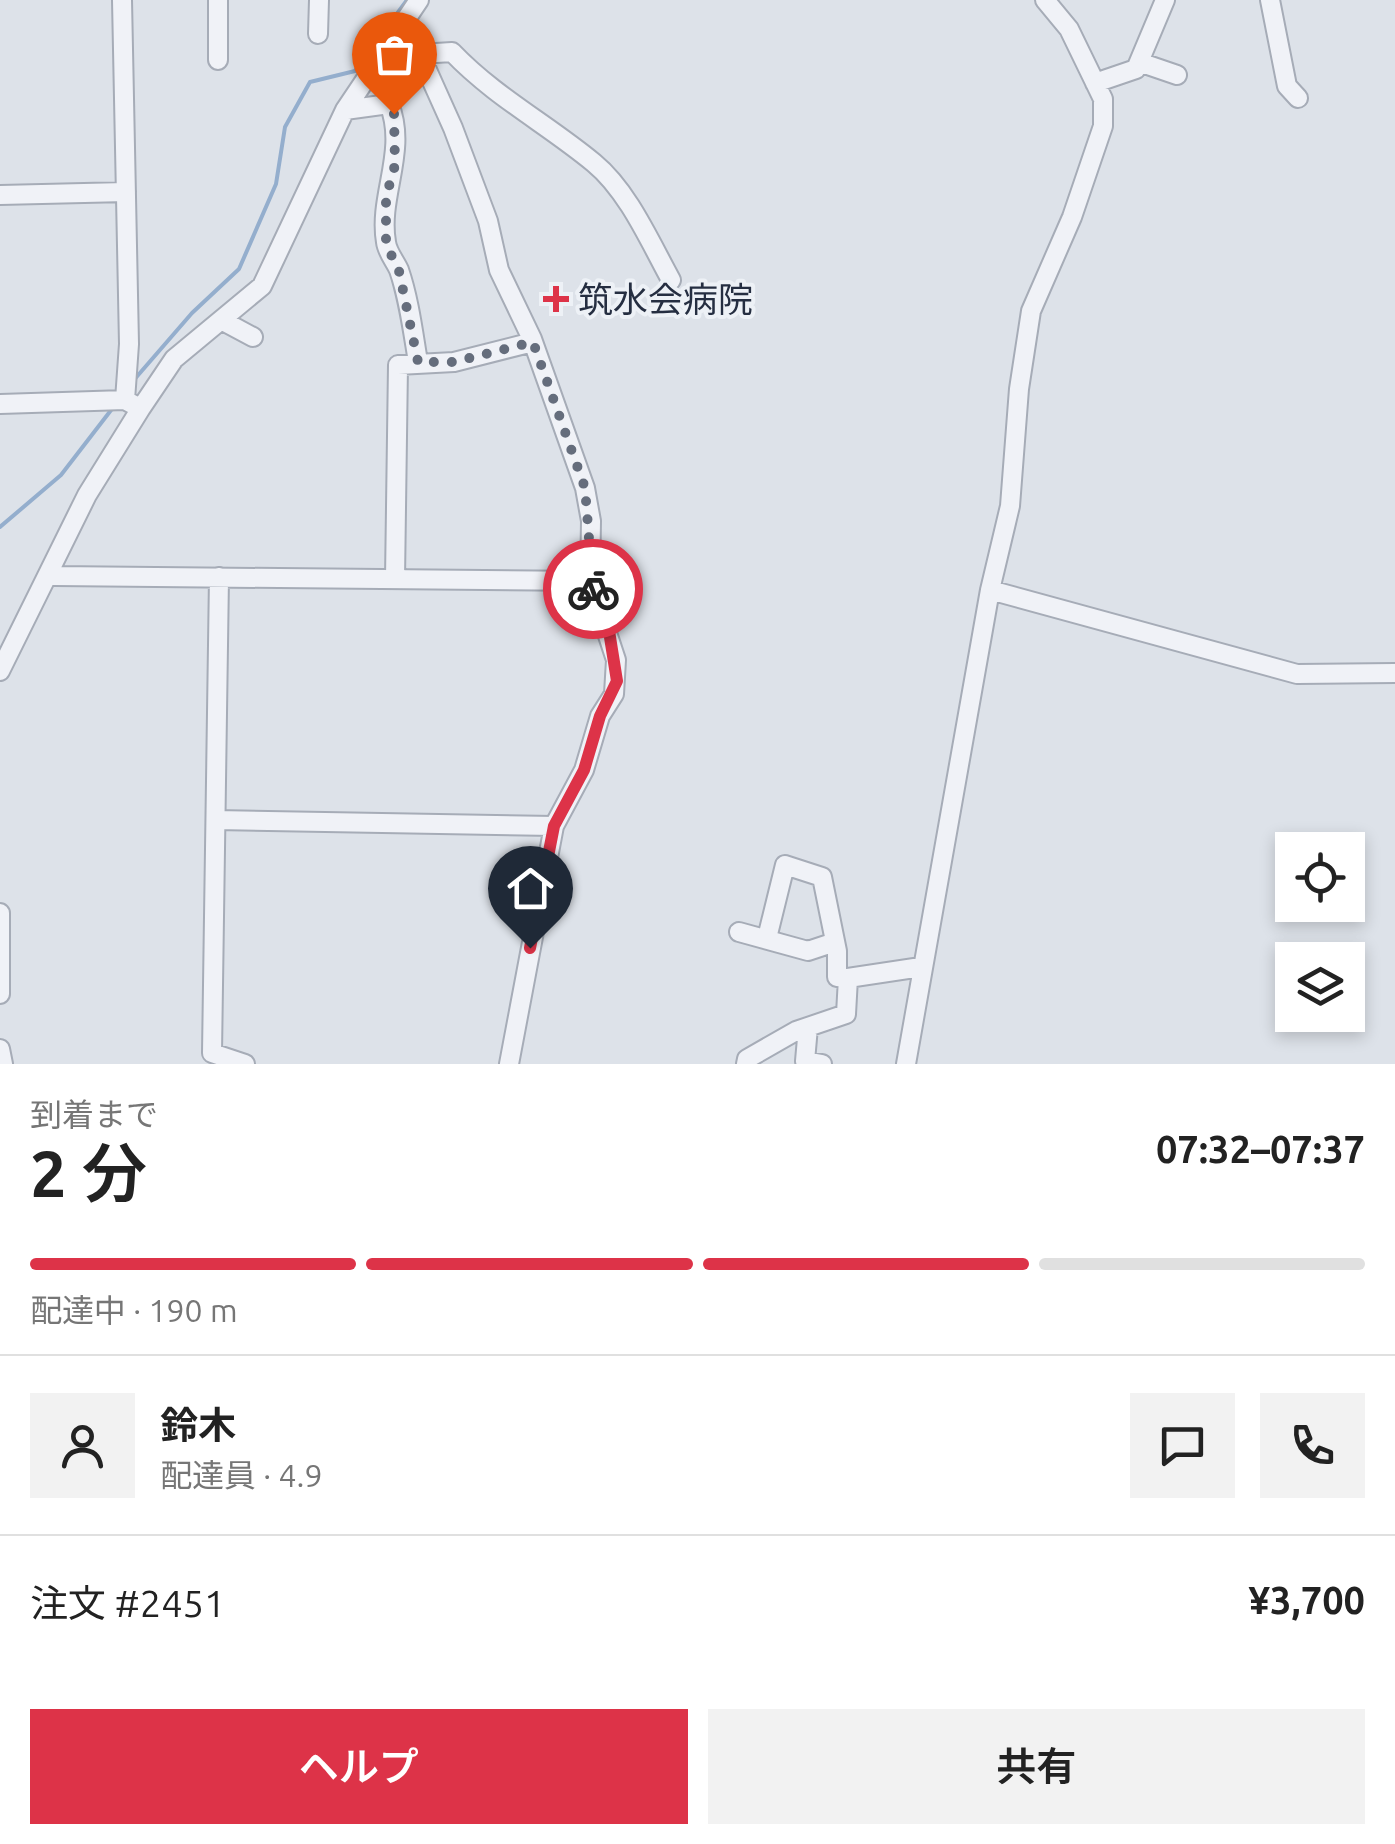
<!DOCTYPE html>
<html lang="ja">
<meta charset="utf-8">
<style>
body{margin:0;font-family:Ubuntu,"Noto Sans JP",sans-serif;background:#f2f2f2;color:#222;height:100vh;display:flex;flex-direction:column;font-size:38px;white-space:nowrap}
*{box-sizing:border-box;margin:0}
p{font-size:32px;color:#767676}
.icon{flex:none;width:55px;height:55px;fill:none;stroke:currentColor;stroke-width:2;stroke-linecap:round;stroke-linejoin:round}
.map{position:relative;height:1064px;overflow:hidden}
.panel{display:flex;flex-direction:column;background:#fff;flex:1}
.panel>*{flex:none}
.tools{position:absolute;left:1275px;top:832px;display:grid;gap:20px}
.tools a{display:grid;place-items:center;width:90px;height:90px;border-radius:0px;background:#fff;box-shadow:0 5px 15px #0003;font-size:50px}
.pin{position:absolute;display:grid;place-items:center;width:85px;height:85px;color:#fff;margin:-102px -42px;border-radius:50% 50% 50% 0;rotate:-45deg;box-shadow:0 0 10px #0007}
.pin .icon{rotate:45deg}
.courier{position:absolute;display:grid;place-items:center;width:100px;height:100px;margin:-50px;border:8px solid #dd3348;border-radius:50%;background:#fff;color:#222;box-shadow:0 2px 12px #0007}
.summary em{font-style:normal;font-weight:600}
.summary div{display:flex;flex-direction:column-reverse}
.summary{display:flex;align-items:center;justify-content:space-between;height:170px;padding:0 30px}
h1{font-size:65px;font-weight:600;line-height:75px}
.bar{display:grid;grid-template-columns:repeat(4,1fr);gap:15px 10px;align-content:center;height:120px;padding:0 30px}
.bar i{height:12px;border-radius:8px;background:#e0e0e0}
.bar .current{background:#dd3348}
.bar p{grid-column:span 4}
.line{display:flex;align-items:center;gap:25px;padding:0 30px;border-top:2px solid #e0e0e0}
.line div{flex:1}
.round{display:grid;place-items:center;flex:none;width:105px;height:105px;border-radius:0px;background:#f2f2f2}
.cta{display:flex;gap:20px;margin-top:auto;padding:20px 30px}
.cta a{flex:1;height:115px;border-radius:0px;background:#dd3348;color:#fff;font-size:40px;font-weight:600;line-height:115px;text-align:center}
.cta a+a{background:#f2f2f2;color:#222}
.map>svg:first-child{display:block}
.lines{fill:none;stroke-linecap:round;stroke-linejoin:round}
.stream{stroke:#94aecd;stroke-width:4}
.minor-casing{stroke:#a6acb7;stroke-width:22}
.minor{stroke:#f0f2f7;stroke-width:18}
.done{stroke:#656d7c;stroke-width:10;stroke-dasharray:0 18}
.route{stroke:#dd3348;stroke-width:12}
.poi-dot{fill:#dd3348;stroke:#edf1f6;stroke-width:4}
.labels{text-anchor:middle;dominant-baseline:central;stroke-width:8;stroke-linejoin:round;paint-order:stroke}
.poi-label{font-size:35px;fill:#252e41;stroke:#edf1f6;text-anchor:start}
</style>
<div class="map">
<svg width="1395" height="1064" viewBox="0 0 1395 1064">
<rect width="100%" height="100%" fill="#dde2e9"/>
<g class="lines">
<!-- stream -->
<path class="stream" d="M133,381L192,313L239,269L276,184L285,127L310,82L355,71L407,0
M0,527L61,475L115,405"/>
<!-- minor casing -->
<g class="minor-casing">
<path id="minor" d="M122,0L129,344L125,400
M1270,0L1287,86L1298,98
M405,21L453,128L488,221L499,270L532,339L585,488L591,521L590,581L616,660L614,694L600,716L584,770L554,826L509,1064
M318,34L319,0
M420,54L452,52C495,97 547,124 594,163C628,191 650,242 671,280
M218,60V0
M1139,62L1177,75
M1095,83L1136,69L1165,0
M345,110L389,104C408,151 378,196 386,242C387,252 395,261 399,270C409,299 413,332 418,362
M0,195L126,192
M223,321L253,337
M0,404L125,400L136,406
M55,576L590,581
M219,577L212,1053L245,1064
M395,579L398,365L454,362L533,342
M990,590L1297,674L1395,673
M0,671L87,495L141,408L174,359L262,286L345,110L419,0
M216,820L554,826
M0,913V994
M739,932L808,951L835,942
M767,938L785,865L822,877L837,951V977L848,978
M808,1027L805,1061L822,1064
M0,1049L3,1064
M746,1064L747,1059L796,1031L846,1014L848,978L921,967
M906,1064L990,590L1010,506L1019,389L1031,311L1072,217L1103,126V99L1069,29L1045,0"/>
</g>
<!-- minor -->
<use href="#minor" class="minor"/>
</g>
<g class="lines">
<!-- done -->
<path class="done" d="M394,114L395,165L386,197V244L399,271L418,362H454L533,342L585,488L593,589"/>
<!-- route -->
<path class="route" d="M530,948L554,826L584,770L600,716L617,681L609,631L593,589"/>
</g>
<!-- markers -->
<path class="poi-dot" d="M551 284h10v10h10v10h-10v10h-10v-10h-10v-10h10z"/>
<g class="labels">
<!-- poi labels -->
<g class="poi-label">
<text x="578" y="299">筑水会病院</text>
</g>
</g>
</svg>
<div class="tools">
<a><svg class="icon" aria-label="locate" viewBox="0 0 24 24"><circle cx="12" cy="12" r="6"/><path d="M12 2v4M12 18v4M2 12h4M18 12h4"/></svg></a>
<a><svg class="icon" aria-label="layers" viewBox="0 0 24 24"><path d="M12 4l9 5-9 5-9-5zM3 14l9 5 9-5"/></svg></a>
</div>
<div class="pin" style="left:394px;top:114px;background:#ea580c"><svg class="icon" aria-label="bag" viewBox="0 0 24 24"><path d="M5 8h14l-1 12H6zM9 8a3 3 0 0 1 6 0"/></svg></div>
<div class="pin" style="left:530px;top:948px;background:#1f2937"><svg class="icon" aria-label="home" viewBox="0 0 24 24"><path d="M3 11l9-7 9 7M6 9v11h12V9"/></svg></div>
<div class="courier" style="left:593px;top:589px"><svg class="icon" aria-label="bike" viewBox="0 0 24 24"><circle cx="6" cy="16" r="4"/><circle cx="18" cy="16" r="4"/><path d="M6 16l4-8h5l3 8M10 8l3 8H6M13 5h3"/></svg></div>
</div>
<section class="panel">
<div class="summary"><div><h1>2 分</h1><p>到着まで</p></div><em>07:32–07:37</em></div>
<div class="bar"><i class="current"></i><i class="current"></i><i class="current"></i><i></i><p>配達中 · 190 m</p></div>
<div class="line" style="height:180px"><a class="round"><svg class="icon" aria-label="person" viewBox="0 0 24 24"><circle cx="12" cy="8" r="4"/><path d="M4 21q1-7 8-7t8 7"/></svg></a><div><b>鈴木</b><p>配達員 · 4.9</p></div><a class="round"><svg class="icon" aria-label="chat" viewBox="0 0 24 24"><path d="M4 5h16v11H9l-5 4z"/></svg></a><a class="round"><svg class="icon" aria-label="phone" viewBox="0 0 24 24"><path d="M5 4h4l2 5-3 2q2 4 5 5l2-3 5 2v4C11 20 4 13 5 4z"/></svg></a></div>
<div class="line" style="height:130px"><div>注文 #2451</div><b>¥3,700</b></div>
<div class="cta"><a>ヘルプ</a><a>共有</a></div>
</section>
